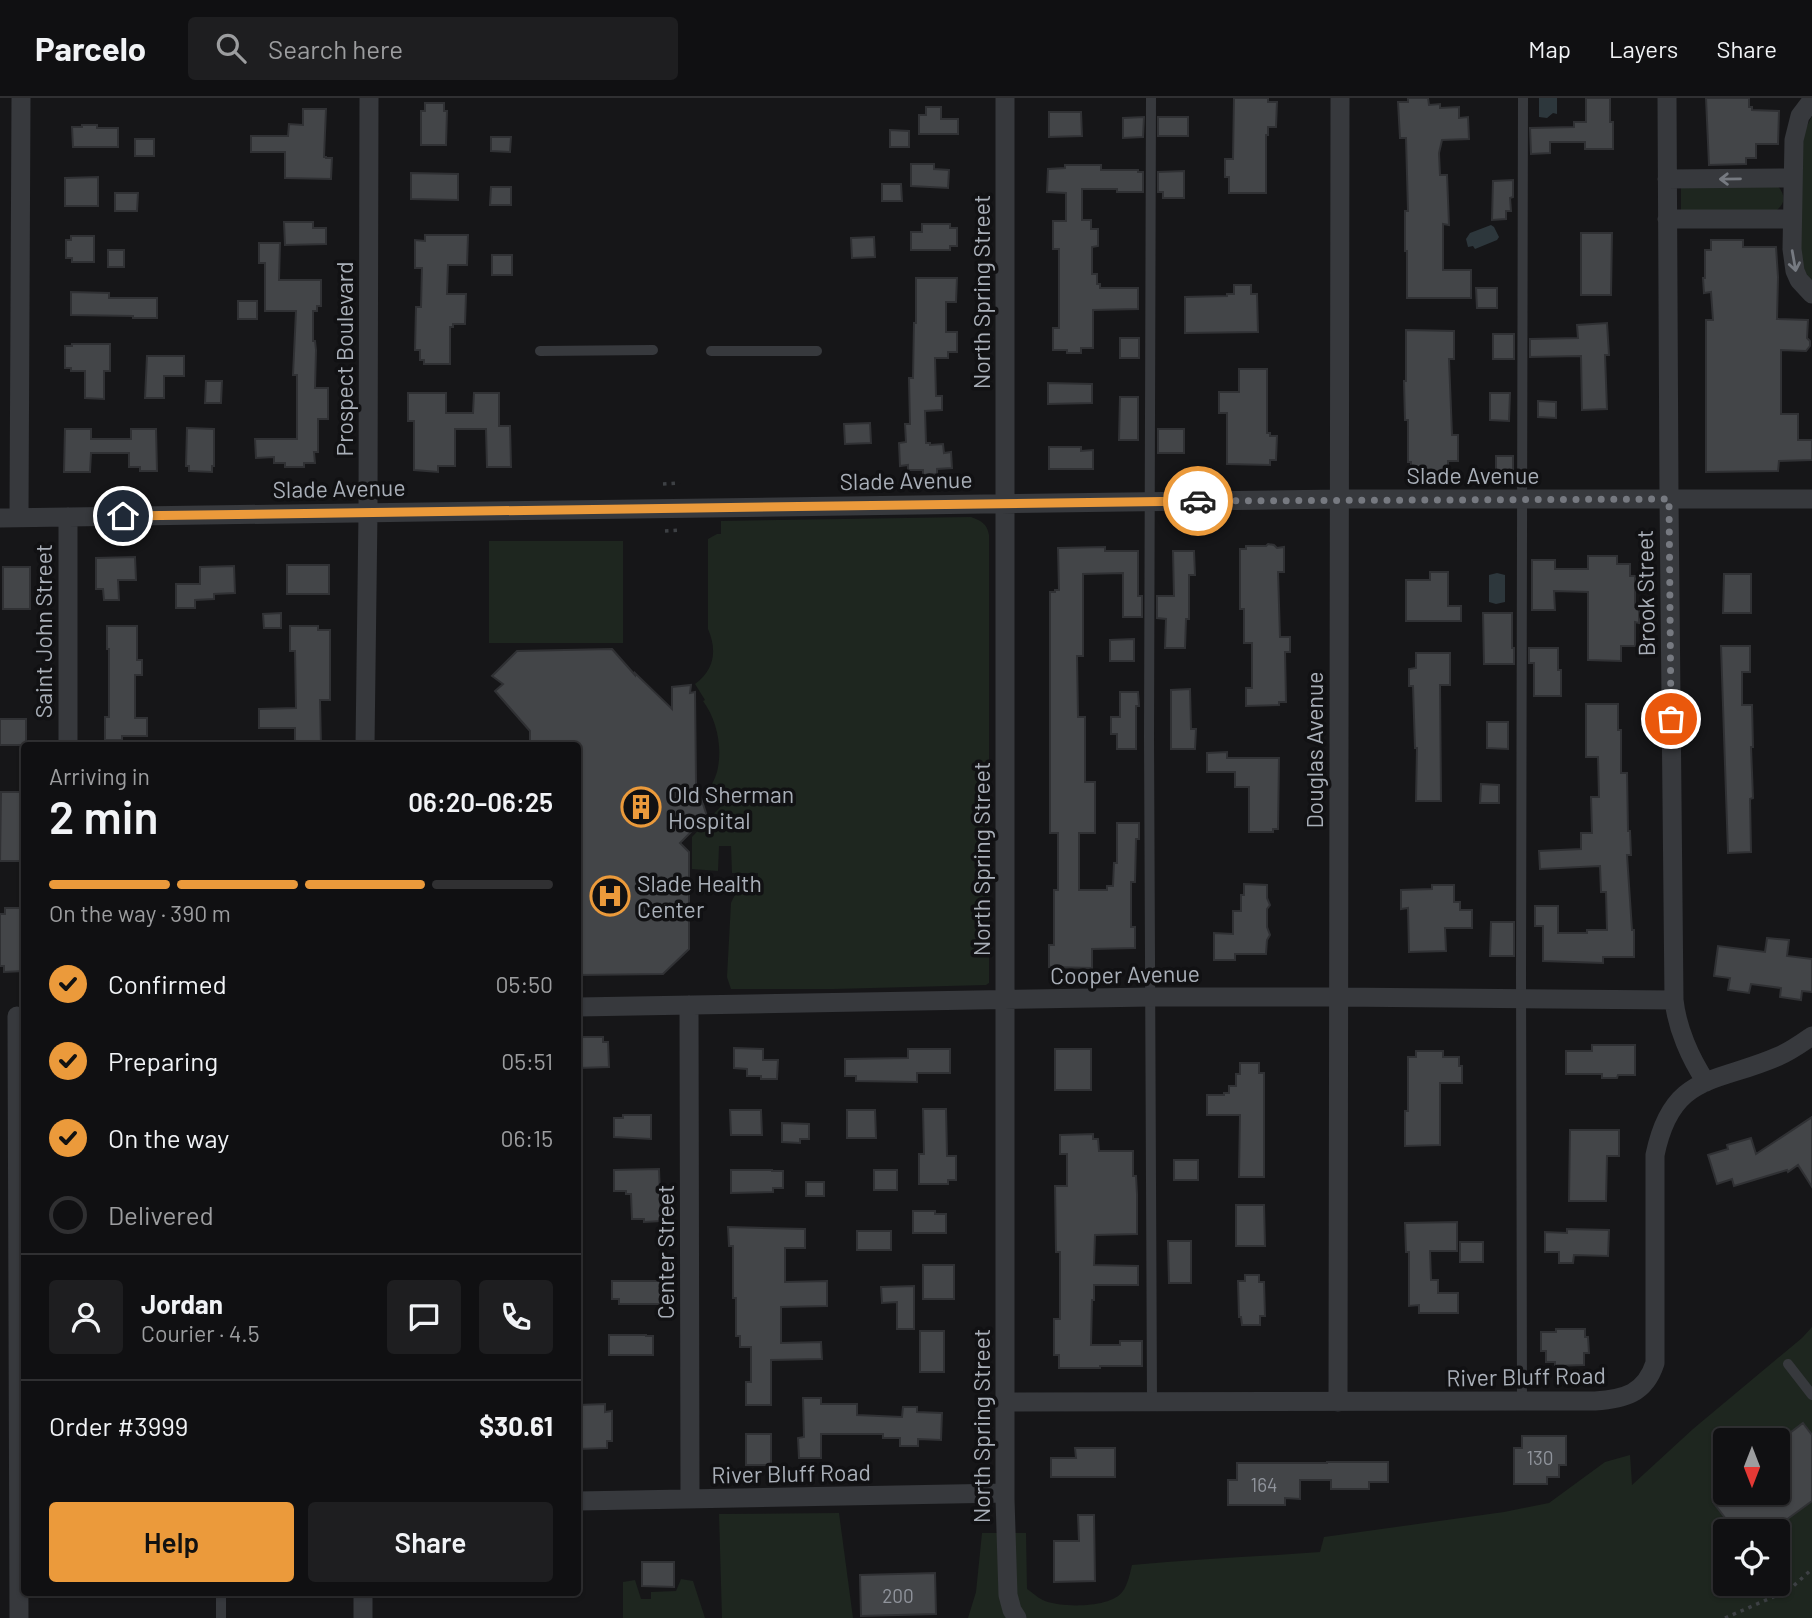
<!DOCTYPE html>
<meta charset="utf-8">
<style>
body{margin:0;font-family:Barlow,sans-serif;background:#1e1e20;color:#f1f3f6;height:100vh;display:flex;flex-direction:column;font-size:26px;white-space:nowrap}
*{box-sizing:border-box;margin:0}
p{font-size:23px;color:#9c9d9f}
.icon{flex:none;width:38px;height:38px;fill:none;stroke:currentColor;stroke-width:2;stroke-linecap:round;stroke-linejoin:round}
.map{position:relative;flex:1;overflow:hidden}
.sheet{position:absolute;left:21px;top:644px;width:560px;height:854px;display:flex;flex-direction:column;background:#101012;border-radius:7px;box-shadow:0 2px 5px #0004,0 0 0 2px #303032}
.sheet>*{flex:none}
.needle{width:46px;rotate:180deg}
.buttons{position:absolute;left:1713px;top:1330px;display:grid;gap:14px}
.buttons a{display:grid;place-items:center;width:77px;height:77px;border-radius:7px;background:#101012;box-shadow:0 2px 5px #0004,0 0 0 2px #303032;font-size:35px}
.pin{position:absolute;display:grid;place-items:center;width:60px;height:60px;color:#fff;margin:-30px;border:4px solid #fff;border-radius:50%;box-shadow:0 2px 7px #0007}
.courier{position:absolute;display:grid;place-items:center;width:70px;height:70px;margin:-35px;border:5px solid #eb9a3b;border-radius:50%;background:#fff;color:#222;box-shadow:0 2px 9px #0007}
.overview em{font-style:normal;font-weight:600}
.overview div{display:flex;flex-direction:column-reverse}
.overview{display:flex;align-items:center;justify-content:space-between;height:119px;padding:0 28px}
h1{font-size:46px;font-weight:600;line-height:52px}
.bar{display:grid;grid-template-columns:repeat(4,1fr);gap:10px 7px;align-content:center;height:84px;padding:0 28px}
.bar i{height:9px;border-radius:5px;background:#303032}
.bar .selected{background:#eb9a3b}
.bar p{grid-column:span 4}
.line{display:flex;align-items:center;gap:18px;padding:0 28px;border-top:2px solid #303032}
.line div{flex:1}
.round{display:grid;place-items:center;flex:none;width:74px;height:74px;border-radius:7px;background:#1e1e20}
ol{padding:0 28px;list-style:none}
li{display:flex;align-items:center;gap:21px;height:77px}
li p{margin-inline-start:auto}
li .icon{padding:7px;border-radius:50%;background:#eb9a3b;color:#111;stroke-width:4}
li:last-child{color:#9c9d9f}
li i{width:38px;height:38px;border:4px solid #303032;border-radius:50%}
.button{display:flex;gap:14px;margin-top:auto;padding:14px 28px}
.button a{flex:1;height:80px;border-radius:7px;background:#eb9a3b;color:#111;font-size:28px;font-weight:600;line-height:80px;text-align:center}
.button a+a{background:#1e1e20;color:#f1f3f6}
header{display:flex;align-items:center;gap:42px;box-sizing:border-box;height:98px;padding:0 35px;background:#101012;border-bottom:2px solid #303032}
header strong{font-size:33px}
nav{display:flex;gap:38px;margin-inline-start:auto;font-size:24px}
.search{width:490px;height:63px;background:#1e1e20;display:flex;align-items:center;gap:18px;box-sizing:border-box;padding:0 24px;border-radius:7px;color:#9c9d9f;font-size:26px}
.map>svg:first-child{display:block}
.green{fill:#1e261f;fill-rule:evenodd}
.water{fill:#2d373c}
.building{fill:#434548;stroke:#303134;stroke-width:2}
.lines{fill:none;stroke-linecap:round;stroke-linejoin:round}
.path{stroke:#3d4044;stroke-width:3.5;stroke-dasharray:3.5 5;stroke-linecap:butt}
.service{stroke:#37393d;stroke-width:10}
.minor{stroke:#37393d;stroke-width:19}
.oneway{stroke:#767a81}
.done{stroke:#767980;stroke-width:7;stroke-dasharray:0 12.6}
.route{stroke:#eb9a3b;stroke-width:9}
.labels{text-anchor:middle;dominant-baseline:central;stroke-width:7;stroke-linejoin:round;paint-order:stroke}
.number-label{font-size:19px;fill:#90949c}
.street-label{font-size:23px;fill:#a9afb8;stroke:#111113}
.poi-label{font-size:23px;fill:#a9afb8;stroke:#111113;text-anchor:start}
</style>
<header>
<strong>Parcelo</strong>
<div class="search"><svg class="icon" aria-label="search" viewBox="0 0 24 24"><circle cx="10" cy="10" r="6"/><path d="M15 15l6 6"/></svg>Search here</div>
<nav><a>Map</a><a>Layers</a><a>Share</a></nav>
</header>
<div class="map">
<svg width="1812" height="1520" viewBox="0 0 1812 1520">
<rect width="100%" height="100%" fill="#161618"/>
<!-- green -->
<path class="green" d="M1812,18V184L1804,172L1801,159V48L1806,30Z
M1778,88C1785,97 1786,104 1777,112H1681V90Z
M971,419C982,423 987,426 989,437V885L986,887L834,891H731L727,879L731,805C737,790 744,792 758,790V775H732L731,748H719L718,773L692,771V739L723,706L707,694C711,688 715,681 717,674C723,650 717,622 703,603L705,602L695,586C715,571 717,552 708,531V441L717,436H721V423Z
M489,443H623V545H489Z
M1812,1229V1520H968L976,1494L982,1435H1026L1027,1491C1033,1495 1039,1501 1045,1503C1063,1510 1112,1510 1123,1493C1128,1486 1130,1475 1132,1467C1195,1461 1257,1459 1320,1454L1324,1439L1504,1414L1549,1405L1605,1364L1630,1357L1632,1387L1693,1331L1802,1240ZM1726,1342H1778V1395H1726ZM1726,1433H1778V1486H1726Z
M839,1415L853,1520H722L719,1416Z
M681,1481L693,1483L705,1520H623V1484L635,1482L641,1501H651V1494L676,1493Z"/>
<!-- water -->
<path class="water" d="M1539,0H1557V16L1553,15L1547,20L1539,19Z
M1491,127L1494,129L1499,139L1497,142L1475,151L1473,148L1468,149L1466,141L1470,135Z
M1497,475L1505,477V504L1496,506L1489,504V477Z"/>
<!-- building -->
<path class="building" d="M1234,0H1268V4H1277L1276,29H1268V37H1266V95H1229V79H1225V61H1233Z
M1408,0H1428L1429,7L1440,6V10L1459,9V20L1468,19L1469,41L1442,42L1439,55L1440,77H1447L1449,127L1443,126V172H1471V200H1407V153H1405V113H1408L1406,40H1400L1398,4H1408Z
M1586,0H1610V24H1613V51H1585V44H1550V55L1531,56L1530,30L1574,29V24H1586Z
M1706,0H1749V9H1752V12L1779,13L1778,46H1756V60H1746V66L1709,67Z
M425,5H444V13H447L446,47H421V13H425Z
M926,9H941V21H958V36H919V17H926Z
M303,11H326L324,59H326V60H332L331,81L285,80V54H251V38H288L289,26L303,27Z
M1049,14H1081L1082,38L1049,39Z
M1144,19L1143,39L1123,40V20Z
M1158,19H1188V38H1158Z
M82,27H97V30H118V49H73L72,29H82Z
M890,32L909,33V49H890Z
M491,39H511L510,54L491,53Z
M135,41H154V58H135Z
M911,66H934V71L949,72L948,90L911,88Z
M1065,67H1101V72H1138V74H1143V94H1117V91H1082V122H1091V131H1098V148L1092,149V176H1097V186H1100V190H1138V211L1093,212V250H1081V255H1067V252H1053V230H1059V151H1053V123H1066V95L1047,94L1048,71L1065,70Z
M1184,73V100H1163V94H1158V74Z
M411,75L458,76V102L411,101Z
M98,79V108H65V80Z
M1513,82V99L1510,100L1511,113H1506V121L1492,122L1493,83Z
M882,86H901L902,103H882Z
M491,89H511V107H490Z
M115,95H138L137,113H115Z
M284,124H313V130H326V146L285,147Z
M922,126H950V130H957V148H950V152H911V134H922Z
M1581,135H1612L1611,197H1581Z
M425,137H468L467,167H448L447,196H466L465,226H453V229H450V266H424V262H420V252H415L416,209H421L422,170H415V142L425,143Z
M71,138H94V164H72V160H66V142H71Z
M874,139L875,159L852,160L851,140Z
M1711,142H1743V149H1776L1778,179L1777,221L1808,222L1807,240L1810,243V248L1806,253L1781,252V316H1798V342H1812V362L1779,363L1778,373L1706,374V222H1713L1711,194L1704,195L1703,180H1705V152H1711Z
M259,145H280L279,182H321V208H317V213H313V243H315L316,252L315,290H328V321H318V354H314L315,365H304V369H285V365H274V359L256,360L255,341H297V277H293L296,213H265V165H259Z
M108,152H124V169H108Z
M492,157H512V177H492Z
M916,180H957L956,204H946V234H957V254H948V260H935L936,298H942V312L925,313L926,345H930V347L943,346L944,355L951,354L952,370L937,371V376L923,377V372H908V367L900,368L899,345L906,344L905,326H910L909,280H913L914,225H916Z
M1234,187H1251V196H1257L1258,234L1185,235V199L1227,198V196H1234Z
M1476,190H1497V210H1477Z
M71,194L109,195V200H157V220H133V218L71,217Z
M238,203H257V221H238Z
M1607,225L1609,257H1605L1607,311L1582,312L1581,258L1530,259V241L1578,240L1577,227Z
M1406,232L1454,233V261H1449L1452,337H1458V363H1448V376H1427V371H1411V364H1408V322H1405L1404,283H1406Z
M1493,236H1514V261H1493Z
M1120,240H1139V260H1120Z
M72,246H110V273H104V301L85,300V273H71V270H65V248H72Z
M147,258H184V278H164V300H145Z
M1239,271H1267V335H1270V338H1277L1276,362H1270V367L1227,366V315H1219V294H1239Z
M206,283H222L221,305H205Z
M1048,285L1092,286V305L1048,306Z
M408,295H446V315H473L474,295H499V328H510L511,369H487L486,331H455V368H438V374L414,372V323H408Z
M1490,295H1510L1509,323L1490,322Z
M1120,299H1138V342H1119Z
M1538,303L1556,304V320L1538,319Z
M870,325L871,345L845,346L844,326Z
M187,330L214,331V368H212V374L189,373V368H186Z
M65,331H91V341H131V331H156L157,373H140V369H129V355H91L90,374H64Z
M1158,331H1184V355H1158Z
M1049,349H1081V353L1093,352V371H1049Z
M1496,358H1513V375H1496Z
M1268,446L1274,447L1277,450L1284,449V474H1278L1280,539H1290V554H1285L1286,604H1279V607L1246,608V590H1252V545H1244V511H1240V451H1246V448H1266Z
M1105,449V453H1138V498H1142V519H1123V475L1083,476V558H1077L1078,619H1085V684H1095V735H1079V792H1107V788H1113L1114,765H1117V725H1139V741H1136L1135,784H1131V829H1135V850L1092,851V870L1049,869V847H1054V792H1058V735H1050V494H1055V492H1059L1058,450Z
M1173,453H1194L1195,477H1189V521H1186L1185,550H1165L1166,521L1157,520V498H1174Z
M1588,458H1617V466H1630V478H1635V509H1639V525L1635,524V548H1621V563L1588,562V494L1554,493L1555,512H1532V462H1555V471H1588Z
M135,459L136,482H118L119,502H104L103,491H96V460Z
M287,467H329V496H287Z
M234,468L235,495L214,496V501L195,502V510H176V486H200V469Z
M3,469H30V511H3Z
M1430,474H1448V508H1461V523H1406V482H1430Z
M1724,476H1751V515H1723Z
M281,515V530H264L263,516Z
M1483,515H1512V550H1514V566H1484Z
M107,528H137V562H142V577H135V620H147V638H122V642H105V619H109V551H107Z
M290,528H318V532H330V602H320L321,648H295V630H259V611L296,610L295,553H290Z
M1134,541V563H1110V542Z
M1721,548H1750V574H1742V607H1752L1753,649H1751L1753,700L1750,701L1751,754L1728,755Z
M1529,550H1558V572H1561V598H1534V565H1529Z
M612,551L635,577V575L672,611V589L691,587L690,595L695,594L696,685L707,718L680,745L689,754V851L663,876L578,877V648H530V633L495,593L503,586L492,578L517,553Z
M1416,555H1450V587H1440L1441,703H1416L1417,650H1415L1413,588H1409V571L1416,570Z
M1190,591L1191,631H1196L1195,651H1171V592Z
M1120,594H1138L1139,608H1136V651H1117V636H1111V619H1120Z
M1586,606H1618V632H1621V675H1627L1628,733H1630L1631,757H1627L1632,832H1634V859H1603V865L1543,863V828H1535V808H1558V835H1587V832H1607L1606,794H1601L1600,768L1540,771L1539,753L1581,751V735H1592L1591,699H1599L1598,659H1586Z
M0,621H26V647H0Z
M1487,624H1508V651L1487,650Z
M1227,654V660H1279L1278,731H1273V734H1249V689H1235V674H1207V655Z
M1481,686L1499,687V705H1480Z
M1,694H24V763H0Z
M1244,786L1267,787V800L1270,807L1267,811V829L1270,837L1267,842L1266,856H1235V862H1214V835L1233,836V813H1241V797H1244Z
M1432,787H1454V804H1460V812H1472V830H1445L1446,853L1409,854L1408,810L1401,811V792L1432,791Z
M5,810H24V873L4,874V868H0V816H5Z
M1491,824H1514V858H1490Z
M1767,840L1789,842L1787,858L1812,861V894L1802,893L1801,902L1780,899L1781,890L1751,886L1749,895L1728,892L1730,880L1714,878L1718,848L1765,854Z
M581,939H603V944H608L609,969L578,970V944H581Z
M1592,947H1635V977H1618L1617,980H1602V976H1566V953H1592Z
M734,950L763,951V962H778L777,981H761V978H747V971L734,970Z
M908,951H950V975H917V984L856,983V978H845V961L908,960Z
M1055,951H1091V992H1055Z
M1416,953H1443V959H1459V968H1462V985H1440V1047L1405,1048V1013H1408V959H1416Z
M1240,965H1259V975H1264V1079H1239L1240,1017H1207V997H1224V995H1229V988H1236V976H1240Z
M923,1011H946L947,1058H956V1082H948V1086H919V1056H924Z
M730,1012H761L762,1037H731Z
M847,1012H875L876,1040H847Z
M623,1017H651V1041L614,1039V1020H623Z
M1812,1019V1089L1798,1067L1788,1074L1787,1072L1734,1088L1732,1081L1717,1086L1708,1057L1728,1051L1727,1047L1751,1040L1756,1056Z
M782,1025L809,1026V1041H800V1045L782,1044Z
M1570,1032H1619V1058H1607L1606,1103H1569Z
M1093,1036V1041H1098L1099,1053H1133V1078H1136L1137,1096V1136L1095,1137L1094,1167L1138,1168V1187H1094V1202H1092L1091,1247H1120V1243H1142V1268H1100V1270H1059V1257H1054V1221H1060V1154H1056L1055,1088H1067V1056H1060V1037Z
M1174,1062H1198V1082H1174Z
M659,1071L661,1123L644,1124V1121H632L631,1096H626V1093H614V1072Z
M731,1072H772V1073H783V1090H773V1094L731,1095Z
M874,1072H897V1092H874Z
M806,1084H824V1098H806Z
M1236,1107H1264L1265,1148H1236Z
M913,1113H935V1116H946V1135H913Z
M1457,1124V1153H1430L1431,1182H1438V1195H1458V1215H1419V1207L1409,1208V1154H1406L1405,1125Z
M728,1129L805,1131V1150H785V1184L827,1183V1208L781,1209V1245L821,1244L822,1261L771,1262V1307H746V1284H751V1249H740V1238H736V1200H733V1148H729Z
M1567,1131L1609,1132L1608,1158L1574,1157L1573,1165H1559V1154H1545V1134L1567,1135Z
M857,1133H891V1152H857Z
M1168,1143H1191V1185H1169Z
M1460,1144H1483V1164H1460Z
M923,1167H954V1201H923Z
M1245,1177H1259V1184H1264L1265,1218H1260V1227H1242L1241,1219H1239L1238,1183H1245Z
M612,1183H663V1206H619V1201H612Z
M914,1188V1231H897V1204L882,1205L881,1189Z
M1556,1231H1585V1239H1588L1589,1255H1584V1267L1555,1268V1264H1546V1253H1541V1234H1556Z
M920,1233H944V1274H920Z
M609,1237H646V1238H653V1257H609Z
M803,1300H821V1306H857V1317L902,1319L903,1309H917V1314L942,1315L941,1342L918,1341V1348H900V1340H883V1336H821V1360H799L798,1340L804,1339Z
M605,1306V1314L612,1313V1343H607V1350L578,1351V1307Z
M1803,1325L1812,1337V1403L1771,1433H1735L1713,1404L1726,1395H1778V1344Z
M746,1336H771V1367H746Z
M1522,1338H1566V1367H1559V1379H1547V1386H1514V1350H1522Z
M1075,1350H1115V1379H1051V1360H1076Z
M1327,1364H1388V1384H1369V1391H1331V1382H1300V1401L1285,1400V1407H1228V1382H1237V1365H1327Z
M1078,1417H1094L1095,1483L1054,1484V1443H1079Z
M642,1464H674V1489L642,1488Z
M935,1475L936,1516L861,1518L860,1477Z"/>
<g class="lines">
<!-- path -->
<path class="path" d="M663,386L680,385
M665,433L681,432
M1725,1520L1789,1492L1812,1471"/>
<!-- service -->
<path class="service" d="M1151,0L1149,639L1152,1304
M540,253L653,252
M711,253H817
M1788,1266L1812,1297
M1522,1303L1521,876L1523,0
M221,1494V1520"/>
<!-- minor -->
<path class="minor" d="M1005,0V1401L1008,1497L1012,1512L1017,1520
M1667,0L1669,401L1674,902C1677,930 1690,960 1706,984
M1812,2L1800,18L1794,42L1792,151L1795,173L1799,182L1812,196
M1667,81L1792,80
M1667,121H1792
M19,419L21,0
M0,420L1340,401H1812
M68,648V419
M365,648L368,414L369,0
M689,907L690,1401
M578,909L1151,899H1338L1674,902
M17,918L19,1520
M1005,1304L1595,1303C1624,1301 1645,1296 1655,1265V1057C1672,974 1716,986 1779,958C1791,953 1802,945 1812,938
M1338,1304L1340,0
M578,1403L1005,1395
M363,1520V1494"/>
</g>
<!-- one-way arrows -->
<defs><path id="oneway-shaft" d="M-6 0H5M1.5-3L5.5 0L1.5 3" fill="none" stroke-width="1.6" stroke-linecap="round" stroke-linejoin="round" transform="scale(1.75)"/></defs>
<g class="oneway">
<use href="#oneway-shaft" transform="translate(1730 81) rotate(179)"/>
<use href="#oneway-shaft" transform="translate(1794 163) rotate(80)"/>
</g>
<g class="lines">
<!-- done -->
<path class="done" d="M1198,403L1669,401L1671,621"/>
<!-- route -->
<path class="route" d="M123,418L1198,403"/>
</g>
<!-- icons -->
<defs>
<g id="building-ring" transform="scale(2.0125)"><circle r="9.5" fill="#111113" stroke="#eb9a3b" stroke-width="1.5"/><path d="M-4-6H4V6H1V3H-1V6H-4ZM-2.5-4.3h1.7v1.8h-1.7ZM.8-4.3h1.7v1.8H.8ZM-2.5-1h1.7V.8h-1.7ZM.8-1h1.7V.8H.8Z" fill="#eb9a3b"/></g>
<g id="hospital-ring" transform="scale(2.0125)"><circle r="9.5" fill="#111113" stroke="#eb9a3b" stroke-width="1.5"/><path d="M-5-5h3v3.5h4V-5h3V5h-3V1.5h-4V5h-3Z" fill="#eb9a3b"/></g>
</defs>
<g fill-rule="evenodd">
<use href="#building-ring" x="641" y="709"/>
<use href="#hospital-ring" x="610" y="798"/>
</g>
<g class="labels">
<!-- number labels -->
<g class="number-label">
<text x="1540" y="1359">130</text>
<text x="1264" y="1386">164</text>
<text x="898" y="1497">200</text>
</g>
<!-- street labels -->
<g class="street-label">
<text transform="translate(981 194) rotate(-90)">North Spring Street</text>
<text transform="translate(344 261) rotate(-90)">Prospect Boulevard</text>
<text x="1473" y="377">Slade Avenue</text>
<text transform="translate(906 382) rotate(-1)">Slade Avenue</text>
<text transform="translate(339 390) rotate(-1)">Slade Avenue</text>
<text transform="translate(1645 495) rotate(-91)">Brook Street</text>
<text transform="translate(43 533) rotate(-90)">Saint John Street</text>
<text transform="translate(1314 652) rotate(-90)">Douglas Avenue</text>
<text transform="translate(981 761) rotate(-90)">North Spring Street</text>
<text transform="translate(1125 876) rotate(-1)">Cooper Avenue</text>
<text transform="translate(665 1154) rotate(-90)">Center Street</text>
<text transform="translate(1526 1278) rotate(-1)">River Bluff Road</text>
<text transform="translate(981 1328) rotate(-90)">North Spring Street</text>
<text transform="translate(791 1375) rotate(-1)">River Bluff Road</text>
</g>
<!-- poi labels -->
<g class="poi-label">
<text x="668" y="696">Old Sherman<tspan x="668" dy="26">Hospital</tspan></text>
<text x="637" y="785">Slade Health<tspan x="637" dy="26">Center</tspan></text>
</g>
</g>
</svg>
<div class="buttons">
<a><svg class="needle" viewBox="-14 -14 28 28"><path d="M0-13l5 13h-10z" fill="#e53935"/><path d="M0 13l5-13h-10z" fill="#9c9d9f"/></svg></a>
<a><svg class="icon" aria-label="locate" viewBox="0 0 24 24"><circle cx="12" cy="12" r="6"/><path d="M12 2v4M12 18v4M2 12h4M18 12h4"/></svg></a>
</div>
<div class="pin" style="left:1671px;top:621px;background:#ea580c"><svg class="icon" aria-label="bag" viewBox="0 0 24 24"><path d="M5 8h14l-1 12H6zM9 8a3 3 0 0 1 6 0"/></svg></div>
<div class="pin" style="left:123px;top:418px;background:#1f2937"><svg class="icon" aria-label="home" viewBox="0 0 24 24"><path d="M3 11l9-7 9 7M6 9v11h12V9"/></svg></div>
<div class="courier" style="left:1198px;top:403px"><svg class="icon" aria-label="car" viewBox="0 0 24 24"><path d="M5 17H2v-5l4-1 3-4h7l3 4 3 1v5h-3M9 17h6M6 11h13"/><circle cx="7" cy="17" r="2"/><circle cx="17" cy="17" r="2"/></svg></div>
<section class="sheet">
<div class="overview"><div><h1>2 min</h1><p>Arriving in</p></div><em>06:20–06:25</em></div>
<div class="bar"><i class="selected"></i><i class="selected"></i><i class="selected"></i><i></i><p>On the way · 390 m</p></div>
<ol>
<li><svg class="icon" aria-label="check" viewBox="0 0 24 24"><path d="M5 12l5 5 9-10"/></svg>Confirmed<p>05:50</p></li>
<li><svg class="icon" aria-label="check" viewBox="0 0 24 24"><path d="M5 12l5 5 9-10"/></svg>Preparing<p>05:51</p></li>
<li><svg class="icon" aria-label="check" viewBox="0 0 24 24"><path d="M5 12l5 5 9-10"/></svg>On the way<p>06:15</p></li>
<li><i></i>Delivered</li>
</ol>
<div class="line" style="height:126px"><a class="round"><svg class="icon" aria-label="person" viewBox="0 0 24 24"><circle cx="12" cy="8" r="4"/><path d="M4 21q1-7 8-7t8 7"/></svg></a><div><b>Jordan</b><p>Courier · 4.5</p></div><a class="round"><svg class="icon" aria-label="chat" viewBox="0 0 24 24"><path d="M4 5h16v11H9l-5 4z"/></svg></a><a class="round"><svg class="icon" aria-label="phone" viewBox="0 0 24 24"><path d="M5 4h4l2 5-3 2q2 4 5 5l2-3 5 2v4C11 20 4 13 5 4z"/></svg></a></div>
<div class="line" style="height:91px"><div>Order #3999</div><b>$30.61</b></div>
<div class="button"><a>Help</a><a>Share</a></div>
</section>
</div>
